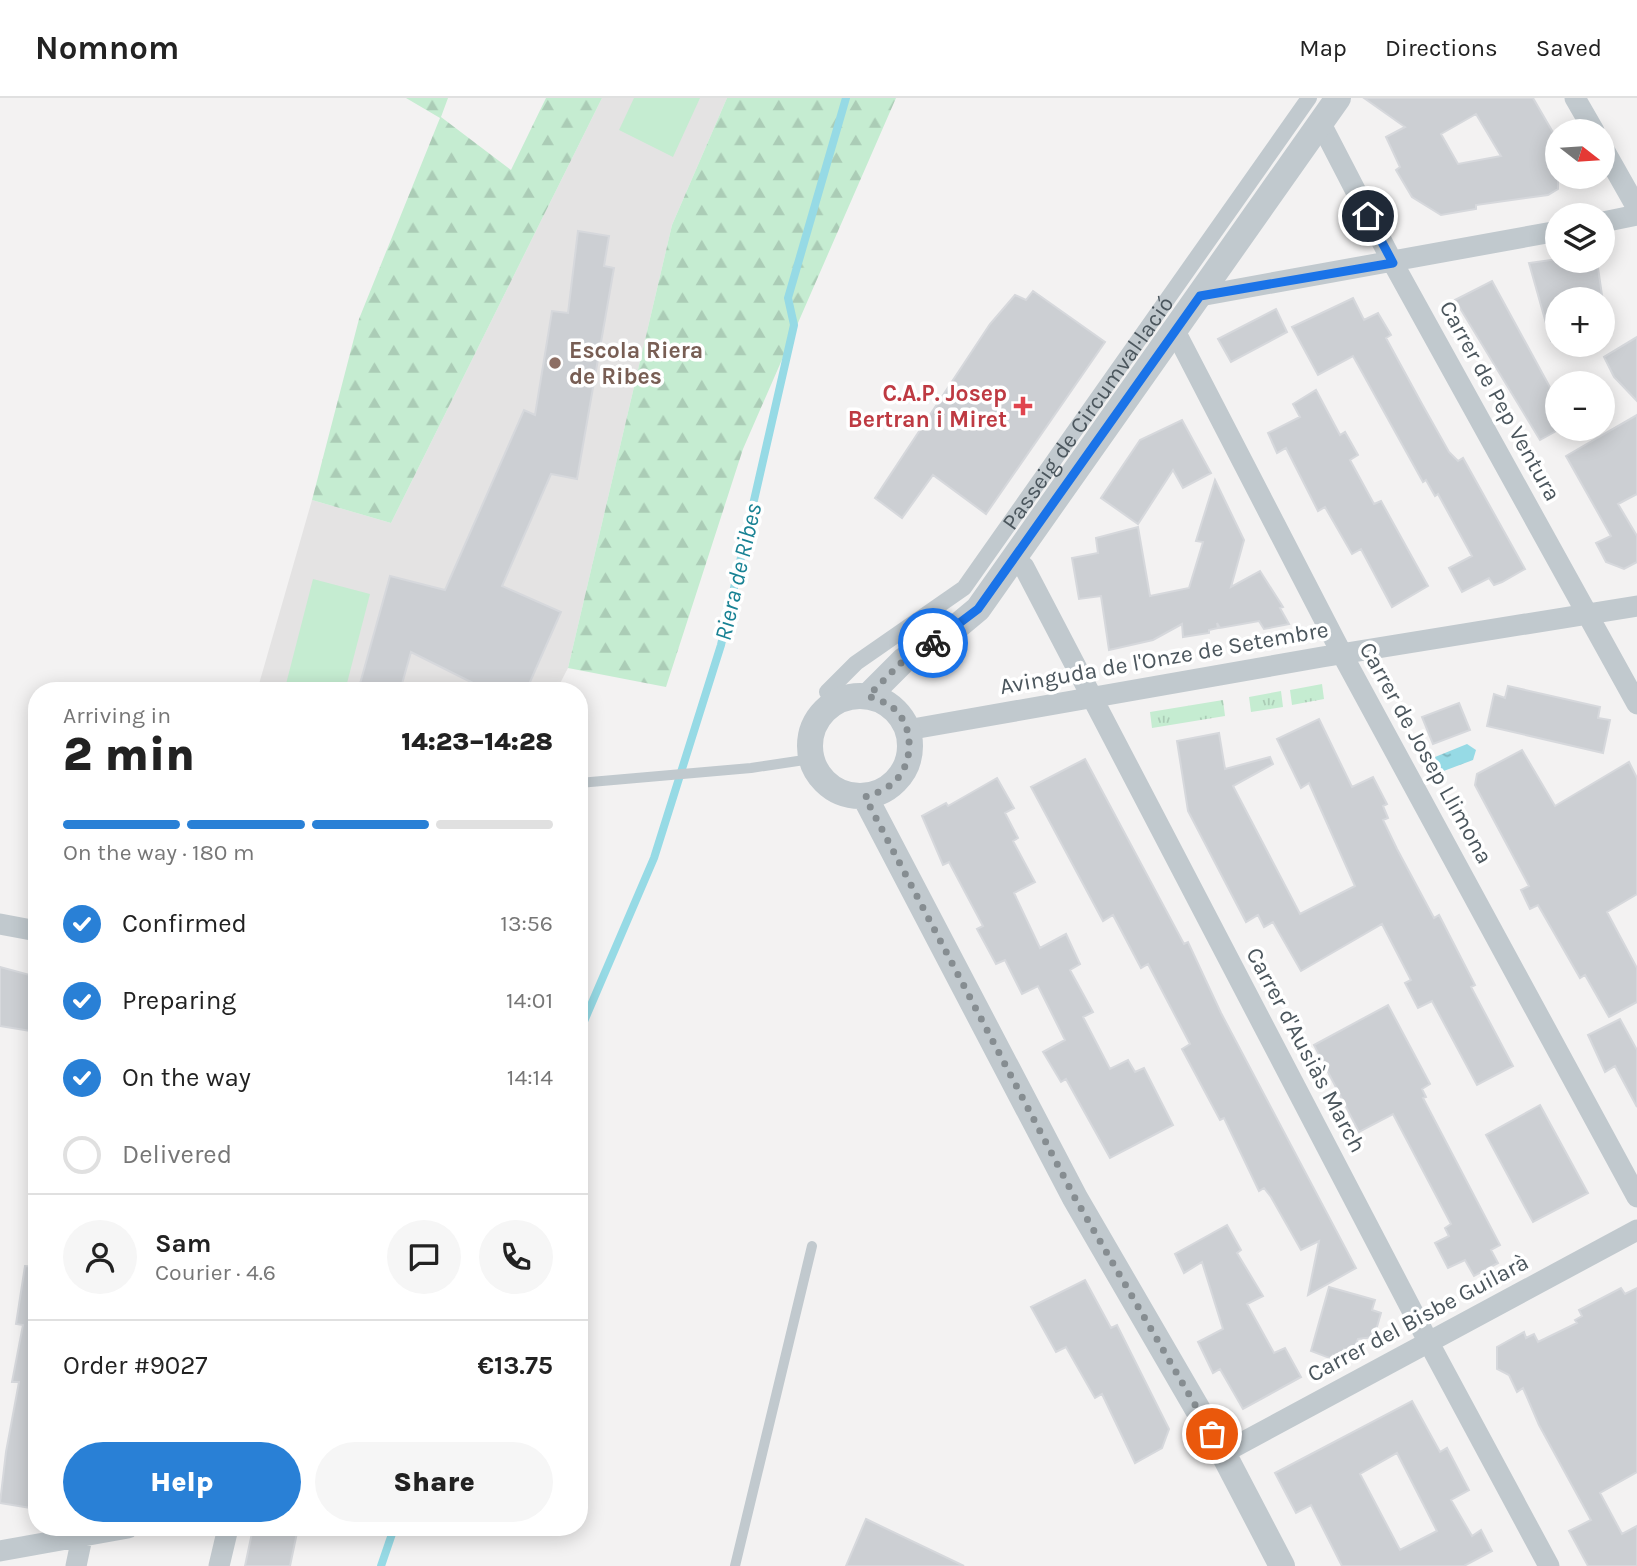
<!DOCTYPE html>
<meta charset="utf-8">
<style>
body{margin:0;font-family:Karla,sans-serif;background:#f6f6f6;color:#222;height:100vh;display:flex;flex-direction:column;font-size:26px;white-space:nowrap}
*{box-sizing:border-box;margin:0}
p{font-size:23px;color:#767676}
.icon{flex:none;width:38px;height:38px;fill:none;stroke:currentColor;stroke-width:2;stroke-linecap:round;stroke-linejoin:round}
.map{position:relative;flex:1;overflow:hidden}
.side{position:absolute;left:28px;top:584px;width:560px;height:854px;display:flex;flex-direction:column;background:#fff;border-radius:28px;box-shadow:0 4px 18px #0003}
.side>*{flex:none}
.needle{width:46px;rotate:107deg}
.fabs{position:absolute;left:1545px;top:21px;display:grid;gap:14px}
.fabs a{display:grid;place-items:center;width:70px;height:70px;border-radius:50%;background:#fff;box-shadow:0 4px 18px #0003;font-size:35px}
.pin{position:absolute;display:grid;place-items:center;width:60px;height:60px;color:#fff;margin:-30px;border:4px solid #fff;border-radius:50%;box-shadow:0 2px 7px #0007}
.courier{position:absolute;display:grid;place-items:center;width:70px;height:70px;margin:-35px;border:5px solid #1a73e8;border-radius:50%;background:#fff;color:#222;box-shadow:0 2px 9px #0007}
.headline em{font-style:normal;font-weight:800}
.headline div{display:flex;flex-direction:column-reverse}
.headline{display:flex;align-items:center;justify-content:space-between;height:119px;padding:0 35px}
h1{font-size:46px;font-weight:800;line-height:52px}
.bar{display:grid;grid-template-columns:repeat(4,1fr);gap:10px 7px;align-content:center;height:84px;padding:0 35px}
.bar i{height:9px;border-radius:5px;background:#e0e0e0}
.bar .current{background:#2980d6}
.bar p{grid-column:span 4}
.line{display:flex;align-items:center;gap:18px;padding:0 35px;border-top:2px solid #e0e0e0}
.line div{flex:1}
.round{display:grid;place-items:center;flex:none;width:74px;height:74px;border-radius:37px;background:#f6f6f6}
ol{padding:0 35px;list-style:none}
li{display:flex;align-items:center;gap:21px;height:77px}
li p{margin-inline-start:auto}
li .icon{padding:7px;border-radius:50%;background:#2980d6;color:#fff;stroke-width:4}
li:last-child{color:#767676}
li i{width:38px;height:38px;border:4px solid #e0e0e0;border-radius:50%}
.action{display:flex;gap:14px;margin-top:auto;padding:14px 35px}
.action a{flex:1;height:80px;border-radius:42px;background:#2980d6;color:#fff;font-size:28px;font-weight:800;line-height:80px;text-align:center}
.action a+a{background:#f6f6f6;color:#222}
header{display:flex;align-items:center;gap:42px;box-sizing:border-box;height:98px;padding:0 35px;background:#fff;border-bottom:2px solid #e0e0e0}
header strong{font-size:33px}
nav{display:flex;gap:38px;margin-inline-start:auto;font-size:24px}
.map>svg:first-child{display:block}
.education{fill:#e4e3e3}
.grass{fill:url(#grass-tufts)}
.forest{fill:url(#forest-firs)}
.pitch{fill:#c5ecd1}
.water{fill:url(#water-ripples)}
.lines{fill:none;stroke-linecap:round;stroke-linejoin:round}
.stream{stroke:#96dae5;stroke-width:8}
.building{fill:#cccfd3;stroke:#d6d8dc;stroke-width:2;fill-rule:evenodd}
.service{stroke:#c1c9ce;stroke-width:10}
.pedestrian{stroke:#c1c9ce;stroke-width:16}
.minor{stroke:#c1c9ce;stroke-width:21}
.tertiary{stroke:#c1c9ce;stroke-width:26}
.done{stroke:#868d91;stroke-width:7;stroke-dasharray:0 12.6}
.route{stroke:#1a73e8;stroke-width:9}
.education-dot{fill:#8d6e63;stroke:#fff;stroke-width:2.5}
.health-dot{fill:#e0444e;stroke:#fff;stroke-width:2.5}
.labels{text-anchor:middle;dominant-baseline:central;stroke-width:7;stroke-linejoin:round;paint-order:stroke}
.education-label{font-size:23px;font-weight:bold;fill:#785e54;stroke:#fff;text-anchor:start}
.health-label{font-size:23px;font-weight:bold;fill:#be3a42;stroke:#fff;text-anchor:end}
.street-label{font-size:23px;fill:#4b565d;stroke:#fff}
.water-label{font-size:24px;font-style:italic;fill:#188294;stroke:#fff}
</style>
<header>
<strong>Nomnom</strong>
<nav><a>Map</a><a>Directions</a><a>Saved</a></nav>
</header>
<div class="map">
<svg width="1637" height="1468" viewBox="0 0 1637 1468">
<defs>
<pattern id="grass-tufts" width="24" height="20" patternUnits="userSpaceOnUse" patternTransform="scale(1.75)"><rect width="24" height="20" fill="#c5ecd1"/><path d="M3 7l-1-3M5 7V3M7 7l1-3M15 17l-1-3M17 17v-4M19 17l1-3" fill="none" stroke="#abccb6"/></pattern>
<pattern id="forest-firs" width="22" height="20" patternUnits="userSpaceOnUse" patternTransform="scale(1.75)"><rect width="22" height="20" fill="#c5ecd1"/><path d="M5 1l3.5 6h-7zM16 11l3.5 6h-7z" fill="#abccb6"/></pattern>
<pattern id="water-ripples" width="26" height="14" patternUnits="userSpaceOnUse" patternTransform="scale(1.75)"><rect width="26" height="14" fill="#96dae5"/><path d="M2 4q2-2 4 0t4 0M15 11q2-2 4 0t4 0" fill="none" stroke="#7cb4bd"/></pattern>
</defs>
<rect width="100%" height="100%" fill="#f3f2f2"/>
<!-- education -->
<path class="education" d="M602,0H727L672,127L568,570L556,593H257L312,402L391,425Z"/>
<!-- grass -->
<path class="grass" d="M1322,586L1324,601L1292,607L1290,592Z
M1281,593L1283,609L1251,614L1249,599Z
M1223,602L1225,618L1152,630L1150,614Z"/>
<!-- forest -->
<path class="forest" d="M406,0H448L441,19L511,72L546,0H602L391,425L312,402L359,221L440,20Z
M727,0H896L743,351L666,589L568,570L672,127Z"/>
<!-- pitch -->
<path class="pitch" d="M634,0H700L673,59L619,32Z
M313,481L370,496L345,593H310L286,586Z"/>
<!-- water -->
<path class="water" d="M1467,646L1476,652L1473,662L1441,674L1435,659Z"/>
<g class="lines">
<!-- stream -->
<path class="stream" d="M579,935L654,760L721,547L794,227L788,200L846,0
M381,1468L394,1430"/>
</g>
<!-- building -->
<path class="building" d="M1364,0H1533L1558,43V91L1548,97L1476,107V111L1441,117L1412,99L1396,72L1400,69L1386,39L1405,29ZM1476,16L1501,58L1458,66L1441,36Z
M578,133L609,138L604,168L614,170L577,381L551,376L502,488L561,514L526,593H471L475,586L411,554L400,593H358L390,478L445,492L524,312L535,317L552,213L568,215Z
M1558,161L1597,163L1602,197L1558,201V242L1551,243L1529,165Z
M1492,183L1558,304V332L1540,342L1455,202Z
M1033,193L1105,244L986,416L933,377L902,420L875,400L990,226L1015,197L1026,202Z
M1353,200L1364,222L1378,215L1391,237L1386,240L1422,306L1449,354L1458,363L1463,360L1525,471L1502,484L1494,487L1489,480L1462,494L1449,470L1472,458L1438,396L1435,398L1426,382L1423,384L1353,258L1318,277L1292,229Z
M1276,211L1287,234L1231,264L1218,241Z
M1637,239V303L1614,279L1604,259Z
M1316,292L1340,337L1345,334L1358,357L1350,362L1374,406L1381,403L1428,488L1392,509L1361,451L1352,456L1325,409L1318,413L1286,350L1277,355L1268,335L1300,319L1293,306Z
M1637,317V396L1618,406L1637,438V464L1624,471L1606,464L1596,445L1611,438L1566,358Z
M1182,322L1211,375L1183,390L1173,372L1138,426L1101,400L1140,342Z
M1215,382L1244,442L1231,489L1260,473L1283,509L1280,510L1289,526L1264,531L1259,523L1220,530L1217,525L1218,530L1209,532V535L1183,539L1182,526L1153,542L1109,552L1101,498L1079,501L1072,460L1098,455L1096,440L1138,429L1150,498L1189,490L1203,444L1196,443Z
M1508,588L1600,609L1598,620L1610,622L1603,655L1487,628L1494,596L1505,600Z
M1459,605L1470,632L1433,646L1422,619Z
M1319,621L1352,689L1373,679L1387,706L1383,708L1388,720L1383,722L1397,751L1434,820L1439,817L1475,887L1471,889L1513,968L1477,987L1432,903L1418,910L1405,885L1411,882L1382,826L1301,873L1273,824L1264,829L1258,817L1246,824L1188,713L1177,643L1219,635L1225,671L1270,659L1273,666L1233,688L1300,816L1355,788L1309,685L1301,690L1277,641Z
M1522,652L1555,708L1629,664L1637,680V796L1607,814L1637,870V904L1609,919L1585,877L1580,880L1538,807L1530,811L1521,792L1529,788L1475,687L1477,676Z
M1085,661L1184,846L1188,844L1221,915L1356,1170L1308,1197L1319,1143L1301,1152L1271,1099L1264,1090L1259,1093L1224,1020L1220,1022L1182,951L1190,946L1148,866L1141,870L1113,817L1103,823L1031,689Z
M997,680L1014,710L1005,715L1018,740L1013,743L1035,784L1014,795L1040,850L1066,836L1080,866L1070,872L1093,914L1083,919L1110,971L1128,962L1135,974L1144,970L1173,1027L1110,1060L1066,981L1061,984L1043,954L1065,942L1038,888L1022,896L1005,862L996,866L977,831L983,828L949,764L943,767L922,718L946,705L948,708Z
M0,869L37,879V934L0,928Z
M1388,907L1430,986L1422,991L1426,999L1423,1000L1500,1147L1491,1152L1498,1165L1474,1178L1465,1162L1448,1170L1435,1145L1449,1138L1445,1130L1451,1126L1393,1016L1359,1034L1314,947Z
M1620,921L1637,952V1009L1615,968L1605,974L1588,937Z
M1540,1007L1588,1095L1533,1124L1486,1037Z
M1227,1127L1241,1152L1237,1155L1263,1198L1247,1206L1274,1255L1285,1250L1301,1279L1243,1311L1220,1271L1213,1275L1198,1244L1223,1231L1202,1164L1184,1175L1175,1156Z
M25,1168L37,1169V1411L0,1405L6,1354L19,1284H12L23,1227L16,1226Z
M1085,1182L1111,1230L1117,1227L1169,1331L1162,1350L1135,1365L1102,1296L1095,1300L1066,1249L1056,1254L1031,1209Z
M1329,1189L1375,1202L1372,1212L1381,1215L1374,1239L1358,1241L1353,1254L1344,1251L1341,1260L1333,1257L1332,1261L1311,1253Z
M1621,1190L1625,1196L1637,1190V1374L1600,1395L1622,1436L1637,1428V1468H1588L1569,1433L1591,1422L1539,1327L1523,1290L1517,1294L1509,1277L1497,1271V1249L1524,1234L1526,1240L1534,1236L1538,1244L1577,1225L1575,1222L1582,1218L1579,1212Z
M1412,1303L1440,1354L1447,1350L1469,1392L1451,1402L1472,1438L1481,1432L1492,1453L1464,1468H1342L1311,1407L1296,1415L1275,1375ZM1397,1355L1437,1433L1400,1452L1360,1376Z
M866,1421L964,1468H846Z
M253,1430H298L290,1468H245Z"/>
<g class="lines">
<!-- service -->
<path class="service" d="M579,685L751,670L811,661
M735,1468L812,1148"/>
<!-- pedestrian -->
<path class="pedestrian" id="s1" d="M827,594L856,565L964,490L1309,0"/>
<!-- minor -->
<path class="minor" d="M1575,0L1594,33
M1320,24L1393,165L1637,606
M1603,50L1637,110
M1603,124L1637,117
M1200,198L1558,133
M1175,233L1342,556L1637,1099
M1015,462L1024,469L1429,1245L1549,1468
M907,632L1322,559L1637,508
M0,826L37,833
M1223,1355L1637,1132
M0,1453L128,1430
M76,1468L84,1430
M219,1468L228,1430"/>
<!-- tertiary -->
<path class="tertiary" d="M868,598L904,562L948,536L978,511L1338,0
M810 648a50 50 0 1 1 100 0a50 50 0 1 1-100 0Z
M865,699L1075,1100L1223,1355L1282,1468"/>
</g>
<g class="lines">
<!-- done -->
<path class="done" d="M933,545L904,562L868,598C875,601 883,603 889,607C913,622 915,659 898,680C890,690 877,695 865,699L1075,1100L1212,1336"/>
<!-- route -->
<path class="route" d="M933,545L978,511L1200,198L1393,165L1368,118"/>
</g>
<!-- markers -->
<circle class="education-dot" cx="555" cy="265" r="7"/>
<path class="health-dot" d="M1019.5 297.5h7v7h7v7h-7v7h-7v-7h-7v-7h7z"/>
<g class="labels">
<!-- education labels -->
<g class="education-label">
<text x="569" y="252">Escola Riera<tspan x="569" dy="26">de Ribes</tspan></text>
</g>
<!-- health labels -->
<g class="health-label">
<text x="1007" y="295">C.A.P. Josep<tspan x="1007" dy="26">Bertran i Miret</tspan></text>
</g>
<!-- street labels -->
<g class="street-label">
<text transform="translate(1500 303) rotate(61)">Carrer de Pep Ventura</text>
<text stroke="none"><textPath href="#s1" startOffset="387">Passeig de Circumval·lació</textPath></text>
<text transform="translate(1164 560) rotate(-10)">Avinguda de l'Onze de Setembre</text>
<text transform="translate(1426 655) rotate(61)">Carrer de Josep Llimona</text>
<text transform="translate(1306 952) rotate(62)">Carrer d'Ausiàs March</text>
<text transform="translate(1418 1220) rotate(-28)">Carrer del Bisbe Guilarà</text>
</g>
<!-- water labels -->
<g class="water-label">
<text transform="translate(738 474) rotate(-77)">Riera de Ribes</text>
</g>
</g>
</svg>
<div class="fabs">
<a><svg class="needle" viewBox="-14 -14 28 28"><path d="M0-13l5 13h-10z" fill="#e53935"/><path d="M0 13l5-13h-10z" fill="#767676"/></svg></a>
<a><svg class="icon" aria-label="layers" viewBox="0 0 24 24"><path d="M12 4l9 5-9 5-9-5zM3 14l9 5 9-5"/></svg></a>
<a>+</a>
<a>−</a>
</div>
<div class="pin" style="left:1212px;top:1336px;background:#ea580c"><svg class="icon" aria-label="bag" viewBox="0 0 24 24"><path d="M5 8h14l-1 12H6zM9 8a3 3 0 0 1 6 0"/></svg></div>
<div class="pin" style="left:1368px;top:118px;background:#1f2937"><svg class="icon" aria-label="home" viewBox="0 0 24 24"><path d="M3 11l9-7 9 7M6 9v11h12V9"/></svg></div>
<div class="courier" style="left:933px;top:545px"><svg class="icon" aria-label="bike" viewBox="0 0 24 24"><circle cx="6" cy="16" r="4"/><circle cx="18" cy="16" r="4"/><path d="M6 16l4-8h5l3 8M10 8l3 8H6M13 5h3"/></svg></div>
<section class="side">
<div class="headline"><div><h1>2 min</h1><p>Arriving in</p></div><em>14:23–14:28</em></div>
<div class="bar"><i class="current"></i><i class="current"></i><i class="current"></i><i></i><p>On the way · 180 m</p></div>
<ol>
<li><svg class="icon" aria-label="check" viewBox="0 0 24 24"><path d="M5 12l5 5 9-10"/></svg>Confirmed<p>13:56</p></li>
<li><svg class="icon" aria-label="check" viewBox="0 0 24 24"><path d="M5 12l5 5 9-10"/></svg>Preparing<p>14:01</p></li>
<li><svg class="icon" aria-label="check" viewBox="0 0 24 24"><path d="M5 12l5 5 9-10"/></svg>On the way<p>14:14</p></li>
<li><i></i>Delivered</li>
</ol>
<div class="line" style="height:126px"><a class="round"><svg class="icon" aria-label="person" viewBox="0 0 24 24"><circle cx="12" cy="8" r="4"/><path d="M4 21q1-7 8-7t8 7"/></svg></a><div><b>Sam</b><p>Courier · 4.6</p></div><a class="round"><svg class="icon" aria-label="chat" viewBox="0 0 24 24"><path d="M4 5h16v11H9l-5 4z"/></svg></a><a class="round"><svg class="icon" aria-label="phone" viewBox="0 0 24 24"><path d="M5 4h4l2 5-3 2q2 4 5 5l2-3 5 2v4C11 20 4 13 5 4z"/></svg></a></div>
<div class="line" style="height:91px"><div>Order #9027</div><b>€13.75</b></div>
<div class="action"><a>Help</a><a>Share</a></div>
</section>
</div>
